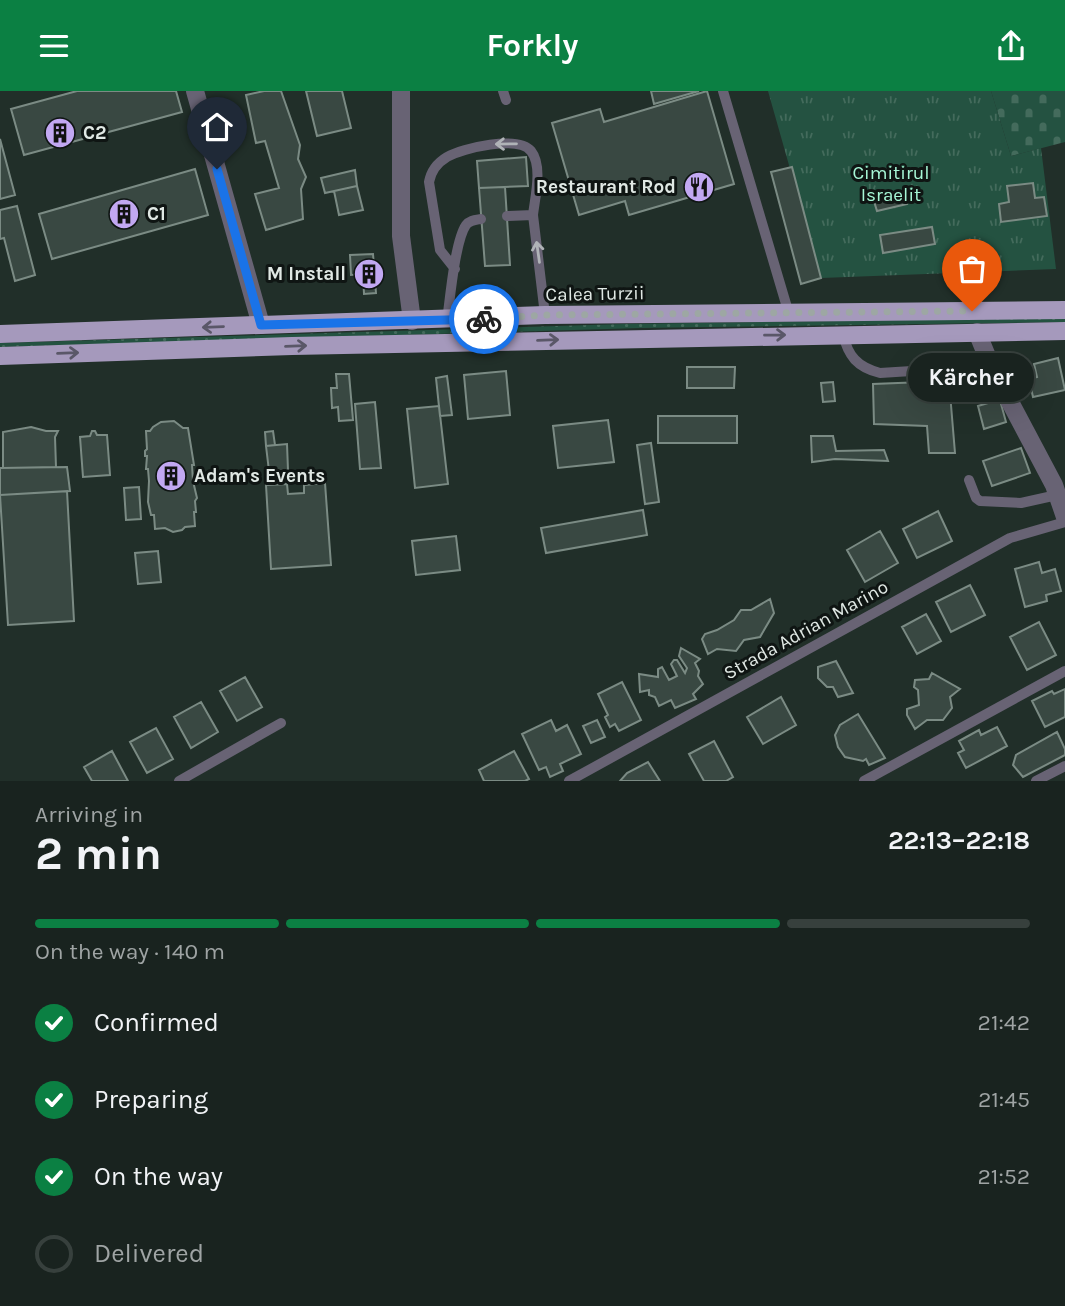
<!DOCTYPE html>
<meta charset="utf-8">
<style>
body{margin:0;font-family:Karla,sans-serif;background:#222b28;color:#f1f3f6;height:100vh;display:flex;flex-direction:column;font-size:26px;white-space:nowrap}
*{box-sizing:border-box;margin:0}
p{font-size:23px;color:#9fa4a4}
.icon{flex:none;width:38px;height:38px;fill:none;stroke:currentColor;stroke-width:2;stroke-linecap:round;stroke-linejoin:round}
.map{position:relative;height:690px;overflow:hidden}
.details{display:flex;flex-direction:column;background:#19231f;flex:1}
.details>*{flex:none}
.pin{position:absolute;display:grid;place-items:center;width:60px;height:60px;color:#fff;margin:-72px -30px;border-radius:50% 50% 50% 0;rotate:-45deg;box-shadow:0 0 7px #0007}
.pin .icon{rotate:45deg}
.courier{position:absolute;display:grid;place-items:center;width:70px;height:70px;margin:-35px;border:5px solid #1a73e8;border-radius:50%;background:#fff;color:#222;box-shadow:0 2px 9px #0007}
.bubble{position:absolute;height:49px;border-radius:24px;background:#19231f;box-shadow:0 7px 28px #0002,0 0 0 2px #37403d;font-size:23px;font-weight:700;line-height:49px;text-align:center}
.summary em{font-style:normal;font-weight:700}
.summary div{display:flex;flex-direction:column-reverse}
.summary{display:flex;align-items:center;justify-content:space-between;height:119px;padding:0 35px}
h1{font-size:46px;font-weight:700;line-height:52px}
.bar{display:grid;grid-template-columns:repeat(4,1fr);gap:10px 7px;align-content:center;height:84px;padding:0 35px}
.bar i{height:9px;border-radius:5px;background:#37403d}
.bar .active{background:#0b8043}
.bar p{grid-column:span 4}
ol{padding:0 35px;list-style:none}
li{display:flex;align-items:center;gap:21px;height:77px}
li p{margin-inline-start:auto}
li .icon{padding:7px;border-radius:50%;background:#0b8043;color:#fff;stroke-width:4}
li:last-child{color:#9fa4a4}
li i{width:38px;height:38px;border:4px solid #37403d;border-radius:50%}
header{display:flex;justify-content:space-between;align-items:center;height:91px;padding:0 35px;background:#0b8043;color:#fff;font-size:32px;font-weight:700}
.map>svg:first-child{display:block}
.grass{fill:url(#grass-dots)}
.cemetery{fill:url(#cemetery-stones)}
.park{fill:url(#park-tufts)}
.building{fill:#394842;stroke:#7b8b84;stroke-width:2}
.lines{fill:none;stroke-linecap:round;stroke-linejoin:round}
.lane{stroke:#686374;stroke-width:10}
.street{stroke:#686374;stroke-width:18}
.primary{stroke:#a599bc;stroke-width:18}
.oneway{stroke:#b0b3b7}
.oneway2{stroke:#5a5768}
.done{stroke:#9da7a3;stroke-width:7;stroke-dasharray:0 12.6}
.route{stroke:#1a73e8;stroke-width:9}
.labels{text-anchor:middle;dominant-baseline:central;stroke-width:6;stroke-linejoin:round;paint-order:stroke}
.poi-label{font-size:19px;font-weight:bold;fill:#e0e8e4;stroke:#0f1513;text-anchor:start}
.park-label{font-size:19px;fill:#a6f7d6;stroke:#0f1513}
.street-label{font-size:19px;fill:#e0e8e4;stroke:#0f1513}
</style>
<header><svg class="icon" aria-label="menu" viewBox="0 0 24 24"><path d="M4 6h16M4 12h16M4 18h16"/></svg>Forkly<svg class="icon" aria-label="share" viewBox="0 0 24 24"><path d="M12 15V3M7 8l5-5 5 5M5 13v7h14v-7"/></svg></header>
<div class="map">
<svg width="1065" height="690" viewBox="0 0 1065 690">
<defs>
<pattern id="grass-dots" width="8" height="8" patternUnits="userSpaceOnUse" patternTransform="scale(1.75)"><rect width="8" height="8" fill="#245241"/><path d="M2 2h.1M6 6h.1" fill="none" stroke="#446b5c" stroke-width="1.8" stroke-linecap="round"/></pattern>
<pattern id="cemetery-stones" width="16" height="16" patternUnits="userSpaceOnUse" patternTransform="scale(1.75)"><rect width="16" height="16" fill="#245241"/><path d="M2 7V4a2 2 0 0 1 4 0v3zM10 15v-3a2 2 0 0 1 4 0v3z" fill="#446b5c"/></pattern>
<pattern id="park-tufts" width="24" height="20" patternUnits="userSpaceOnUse" patternTransform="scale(1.75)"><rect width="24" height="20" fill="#245241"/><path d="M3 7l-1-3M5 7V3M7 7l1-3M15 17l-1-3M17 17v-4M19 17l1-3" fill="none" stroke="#446b5c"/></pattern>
</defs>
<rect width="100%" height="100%" fill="#212f29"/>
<!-- grass -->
<path class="grass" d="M1065,227V231L640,237L0,256V252L623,233Z"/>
<!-- cemetery -->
<path class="cemetery" d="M991,0H1065V51L1011,65Z"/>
<!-- park -->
<path class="park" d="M768,0H991L1011,65L1041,57L1056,178L821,187Z"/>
<!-- building -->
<path class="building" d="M77,0H176L182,21L24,64L11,18Z
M264,0H281L300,54L298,68L306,86L301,98L303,128L266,139L255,103L279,97L265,50L256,52L246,4Z
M306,0H342L351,37L317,45Z
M651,0H699L654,13Z
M707,0L734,93L629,124L625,110L579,124L552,32L600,18L604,31Z
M0,48L15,104L0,108Z
M526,66L528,95L479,97L477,70Z
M792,76L821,187L801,193L771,81Z
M195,78L208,124L52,168L39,123Z
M355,79L357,95L325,102L321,87Z
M1033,92L1035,107L1044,106L1047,125L1001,131L999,113L1009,111L1007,95Z
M357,95L363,119L339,124L334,100Z
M505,96L510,174L485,175L479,97Z
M903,100L907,113L877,120L873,107Z
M17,115L35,184L15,190L4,147L0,148V119Z
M932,136L935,153L883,162L880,144Z
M373,163L376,202L364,203L363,183L351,184L350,164Z
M1058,267L1065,299L1033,306L1029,288L1037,286L1034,273Z
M687,276H735L734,297H687Z
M506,280L510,324L468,328L464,284Z
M336,283H349L353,329L339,330L338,316L332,317L331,297H337Z
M447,285L452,324L440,325L436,287Z
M949,290L955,362H929L927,335L874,333L873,293Z
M833,291L835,310L823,311L821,292Z
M995,291L1006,331L984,338L978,315L988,312L983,294Z
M375,311L381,377L360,378L355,313Z
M439,315L448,393L415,397L407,318Z
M658,325H737V352H658Z
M608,329L614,371L558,377L553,335Z
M174,330L183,337H188L194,374H192L193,390L197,407L195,410L196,421H194L195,435L185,436L182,439L173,441L165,437L155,438L154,424H151L148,411L149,390L148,378H146L147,365H145V360L147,358L146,340H150L153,336L161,331Z
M31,336L46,340H58L55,346L56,376L3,377V341Z
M92,340H95L97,344H107L110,384L83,386L80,346L90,345Z
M273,340L275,354L266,355L265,341Z
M811,345H833L836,360L884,359L888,370L835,368L812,371Z
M651,352L659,411L645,413L637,354Z
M287,353L288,379L269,380L266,355Z
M1021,357L1030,382L992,395L983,370Z
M67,376L70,400L0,404V377Z
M325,392L331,474L271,478L266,394L287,393L288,403L304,402V394Z
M139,396L141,428L126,429L124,397Z
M67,400L74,530L8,534L0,404Z
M643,419L647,444L546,462L541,437Z
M938,420L952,450L917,467L903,438Z
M880,440L898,472L865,491L847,459Z
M456,445L460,479L416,484L412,450Z
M158,460L161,491L138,493L135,462Z
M1039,471L1042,482L1055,478L1061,500L1046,504L1047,510L1025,516L1015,478Z
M970,494L985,524L951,541L936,511Z
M770,508L774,522L760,546L744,549L736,560L717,558L708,563L702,548L705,543L717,539L734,529L741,519H751Z
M926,523L941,550L917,563L902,536Z
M1039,531L1056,564L1027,579L1010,546Z
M681,557L700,568L695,572L699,580L698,585L703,593L693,603L696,608L675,617L671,609L659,615L655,606L649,604V599L640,601L639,583L658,586V578L662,576L669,589L677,585L671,573L674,569H677L685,582L687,577L679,565Z
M836,570L853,602L838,606L833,596H827L818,587V576Z
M932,582L960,598L950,606L952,617L943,629H927L915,638L907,624V618L919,614L918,599L914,596L915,589L929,588Z
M245,586L262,616L237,630L220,600Z
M622,591L641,629L619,640L615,633L610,636L605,626L608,624L598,603Z
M1065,598V626L1045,636L1032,610L1052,600L1054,603Z
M781,606L796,634L763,653L747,626Z
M201,611L218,641L191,657L174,626Z
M858,623L885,667L869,674L866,668L863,670L845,666L838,656L835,644L840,634Z
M551,629L556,640L567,634L581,663L560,673L563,680L550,686L546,676L539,679L522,643Z
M597,629L605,646L591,652L583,635Z
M997,636L1007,655L966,677L958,662L964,659L959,650L979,639L981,644Z
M156,637L173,668L147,682L130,651Z
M1057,641L1065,658V664L1023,686L1013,674L1016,664Z
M714,650L733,686L726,690H704L689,663Z
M112,660L128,690H92L84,676Z
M514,660L529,688L525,690H484L479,679Z
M648,671L660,690H620L627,682Z"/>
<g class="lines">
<!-- lane -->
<path class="lane" d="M503,0L506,9
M723,0L789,223
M507,125L533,124L545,224
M455,178L440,159L429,91C431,80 437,72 447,66C463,57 518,44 531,60C543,75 535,106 533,124
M447,230C450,208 455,150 466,134C470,129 475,129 481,128
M843,243C848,265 857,276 880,282L991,275
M969,389L976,407L980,410L1021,412L1057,404
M179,690L281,632
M569,690L1010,447L1065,431
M864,690L1065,580
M1036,690L1065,675"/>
<!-- street -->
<path class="street" d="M195,0L261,234
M401,0V145L412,230
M977,241L991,275L1054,394L1065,426"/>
<!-- primary -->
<path class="primary" d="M0,243L545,224L1065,219
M0,265L292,255L1065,240"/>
</g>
<!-- one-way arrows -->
<defs><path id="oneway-shaft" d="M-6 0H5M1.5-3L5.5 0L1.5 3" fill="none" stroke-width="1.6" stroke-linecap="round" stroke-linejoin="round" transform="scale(1.75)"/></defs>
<g class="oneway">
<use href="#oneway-shaft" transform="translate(506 53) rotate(179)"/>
<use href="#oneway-shaft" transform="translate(538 161) rotate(-98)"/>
</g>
<g class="oneway2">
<use href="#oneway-shaft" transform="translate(213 236) rotate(178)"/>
<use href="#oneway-shaft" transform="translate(775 244) rotate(-1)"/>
<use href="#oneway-shaft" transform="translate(548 249) rotate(-2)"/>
<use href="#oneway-shaft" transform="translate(296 255) rotate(-2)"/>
<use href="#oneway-shaft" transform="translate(68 262) rotate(-2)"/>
</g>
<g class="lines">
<!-- done -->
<path class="done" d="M484,228L545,224L972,220"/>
<!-- route -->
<path class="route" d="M217,78L261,234L484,228"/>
</g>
<!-- icons -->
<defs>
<g id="building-disc" transform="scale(1.575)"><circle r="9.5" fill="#c2a8f2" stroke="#0f1513"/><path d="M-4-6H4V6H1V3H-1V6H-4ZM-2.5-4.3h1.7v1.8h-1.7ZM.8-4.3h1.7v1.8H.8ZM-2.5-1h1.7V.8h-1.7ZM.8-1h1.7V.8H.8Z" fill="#111"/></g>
<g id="restaurant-disc" transform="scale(1.575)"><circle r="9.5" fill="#c2a8f2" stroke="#0f1513"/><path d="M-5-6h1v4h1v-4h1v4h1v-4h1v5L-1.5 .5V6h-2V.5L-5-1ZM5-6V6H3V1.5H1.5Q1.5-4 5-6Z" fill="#111"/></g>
</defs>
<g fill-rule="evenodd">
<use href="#building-disc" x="60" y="42"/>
<use href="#restaurant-disc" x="699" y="96"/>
<use href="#building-disc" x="124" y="123"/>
<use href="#building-disc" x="369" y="183"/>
<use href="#building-disc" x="171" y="385"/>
</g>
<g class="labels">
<!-- poi labels -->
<g class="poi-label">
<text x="83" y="42">C2</text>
<text x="676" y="96" text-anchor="end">Restaurant Rod</text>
<text x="147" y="123">C1</text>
<text x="346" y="183" text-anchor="end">M Install</text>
<text x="194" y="385">Adam's Events</text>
</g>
<!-- park labels -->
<g class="park-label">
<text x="891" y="82">Cimitirul<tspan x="891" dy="22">Israelit</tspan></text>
</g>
<!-- street labels -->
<g class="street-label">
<text transform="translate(595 203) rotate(-1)">Calea Turzii</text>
<text transform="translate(806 539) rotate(-29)">Strada Adrian Marino</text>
</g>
</g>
</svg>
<div class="pin" style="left:972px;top:220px;background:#ea580c"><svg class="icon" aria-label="bag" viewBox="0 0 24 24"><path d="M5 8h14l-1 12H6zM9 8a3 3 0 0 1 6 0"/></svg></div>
<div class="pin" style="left:217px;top:78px;background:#1f2937"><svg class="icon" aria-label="home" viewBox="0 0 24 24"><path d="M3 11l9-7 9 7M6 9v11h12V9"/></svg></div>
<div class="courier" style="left:484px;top:228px"><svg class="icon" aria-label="bike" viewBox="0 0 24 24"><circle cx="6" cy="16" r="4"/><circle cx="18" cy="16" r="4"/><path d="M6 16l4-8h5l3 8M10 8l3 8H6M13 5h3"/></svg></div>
<div class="bubble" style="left:908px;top:262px;width:126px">Kärcher</div>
</div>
<section class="details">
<div class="summary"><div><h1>2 min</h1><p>Arriving in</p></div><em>22:13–22:18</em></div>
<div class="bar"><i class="active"></i><i class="active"></i><i class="active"></i><i></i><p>On the way · 140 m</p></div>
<ol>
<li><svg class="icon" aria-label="check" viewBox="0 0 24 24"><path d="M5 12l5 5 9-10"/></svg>Confirmed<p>21:42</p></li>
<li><svg class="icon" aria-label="check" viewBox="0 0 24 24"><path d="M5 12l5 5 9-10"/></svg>Preparing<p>21:45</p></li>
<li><svg class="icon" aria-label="check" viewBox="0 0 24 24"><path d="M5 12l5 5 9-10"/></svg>On the way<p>21:52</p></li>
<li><i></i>Delivered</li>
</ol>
</section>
